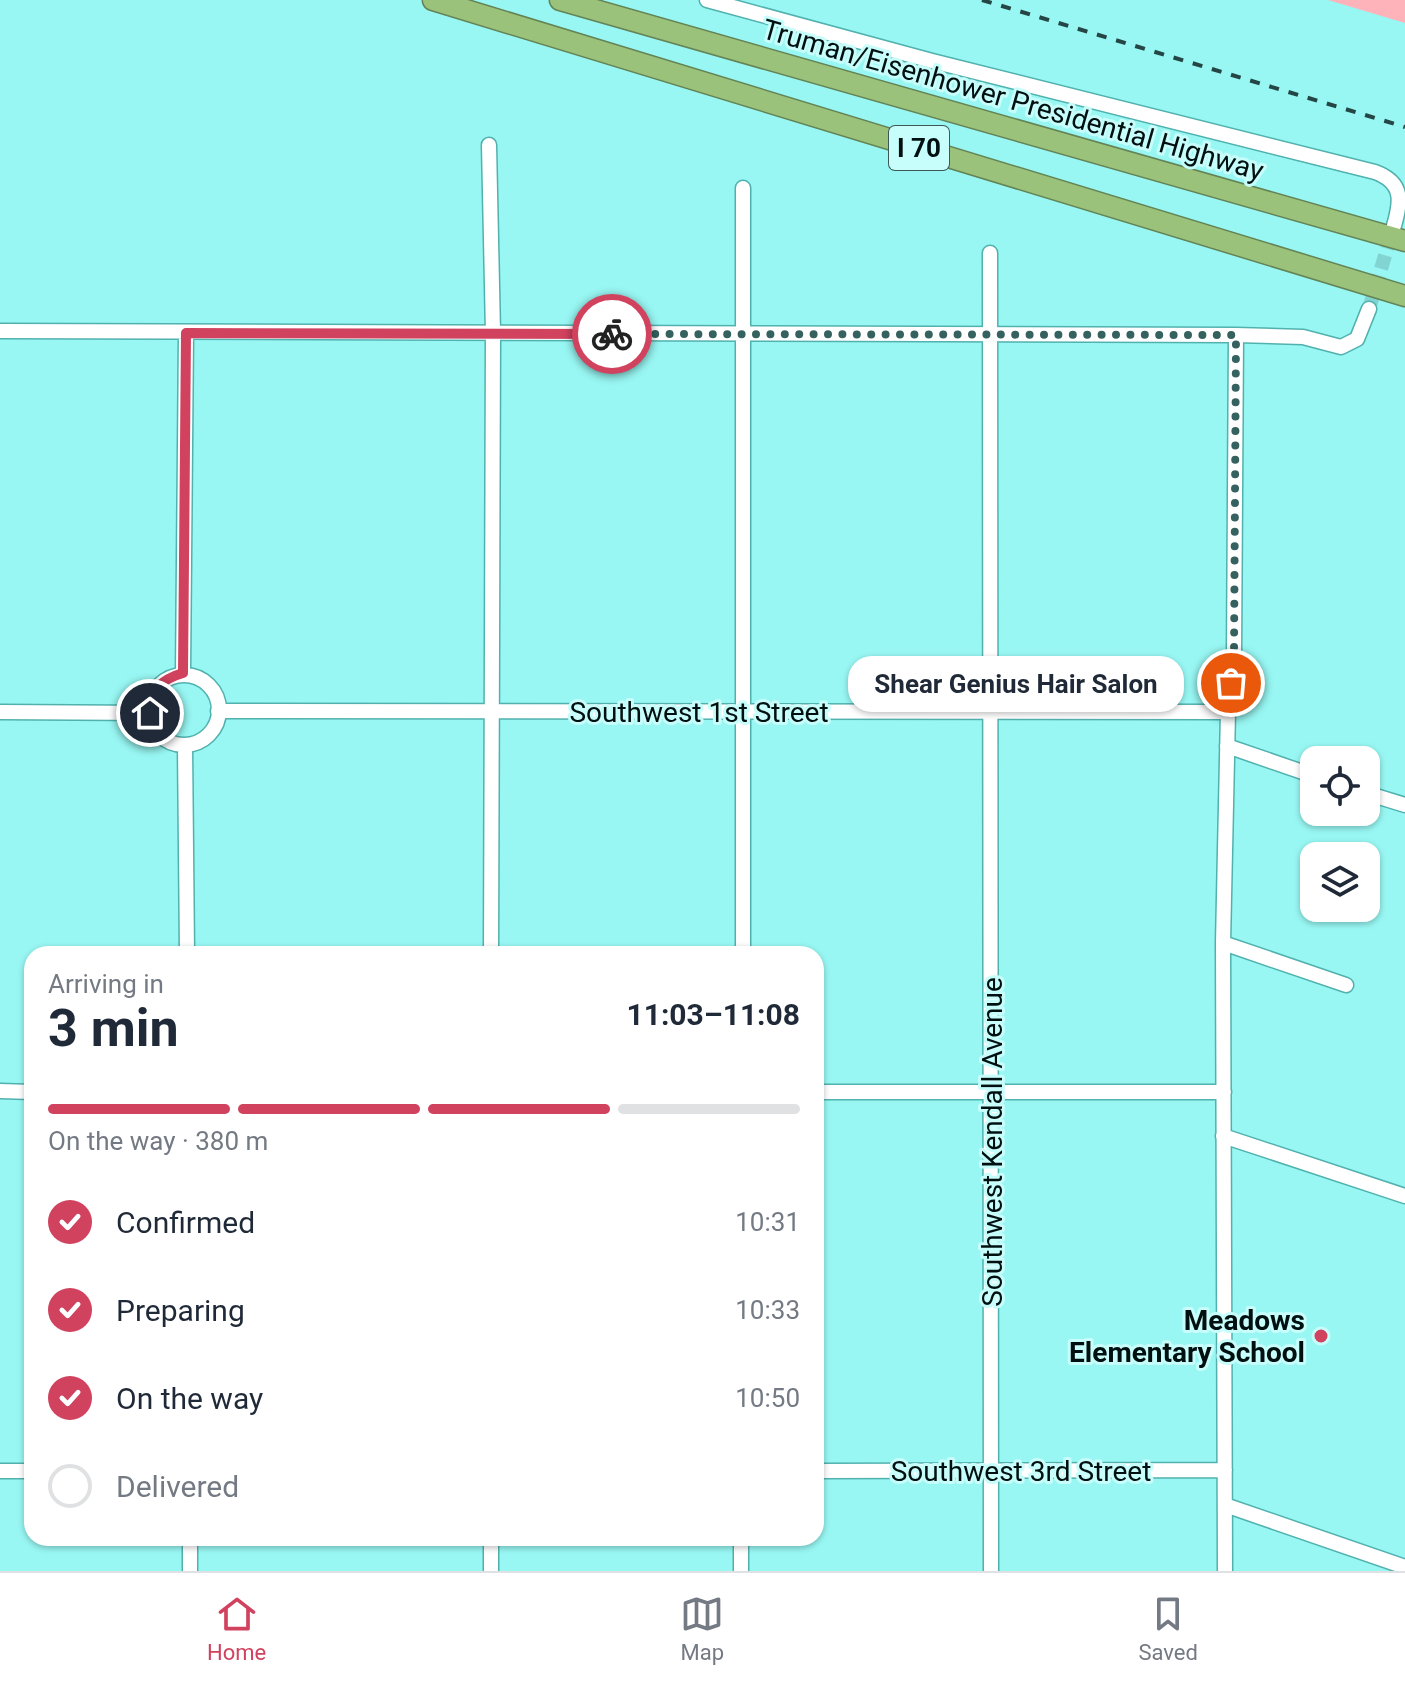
<!DOCTYPE html>
<meta charset="utf-8">
<style>
body{margin:0;font-family:Roboto,sans-serif;background:#f6f6f7;color:#1f2937;height:100vh;display:flex;flex-direction:column;font-size:30px;white-space:nowrap}
*{box-sizing:border-box;margin:0}
p{font-size:26px;color:#747a83}
.icon{flex:none;width:44px;height:44px;fill:none;stroke:currentColor;stroke-width:2;stroke-linecap:round;stroke-linejoin:round}
.map{position:relative;flex:1;overflow:hidden}
.drawer{position:absolute;left:24px;top:946px;width:800px;height:600px;display:flex;flex-direction:column;background:#fff;border-radius:24px;box-shadow:0 2px 6px #0004}
.drawer>*{flex:none}
.buttons{position:absolute;left:1300px;top:746px;display:grid;gap:16px}
.buttons a{display:grid;place-items:center;width:80px;height:80px;border-radius:16px;background:#fff;box-shadow:0 2px 6px #0004;font-size:40px}
.pin{position:absolute;display:grid;place-items:center;width:68px;height:68px;color:#fff;margin:-34px;border:4px solid #fff;border-radius:50%;box-shadow:0 2px 8px #0007}
.courier{position:absolute;display:grid;place-items:center;width:80px;height:80px;margin:-40px;border:6px solid #d1425f;border-radius:50%;background:#fff;color:#222;box-shadow:0 2px 10px #0007}
.bubble{position:absolute;height:56px;border-radius:24px;background:#fff;box-shadow:0 2px 6px #0004;font-size:26px;font-weight:700;line-height:56px;text-align:center}
.overview em{font-style:normal;font-weight:700}
.overview div{display:flex;flex-direction:column-reverse}
.overview{display:flex;align-items:center;justify-content:space-between;height:136px;padding:0 24px}
h1{font-size:52px;font-weight:700;line-height:60px}
.bar{display:grid;grid-template-columns:repeat(4,1fr);gap:12px 8px;align-content:center;height:96px;padding:0 24px}
.bar i{height:10px;border-radius:6px;background:#e0e1e3}
.bar .active{background:#d1425f}
.bar p{grid-column:span 4}
ol{padding:0 24px;list-style:none}
li{display:flex;align-items:center;gap:24px;height:88px}
li p{margin-inline-start:auto}
li .icon{padding:8px;border-radius:50%;background:#d1425f;color:#fff;stroke-width:4}
li:last-child{color:#747a83}
li i{width:44px;height:44px;border:4px solid #e0e1e3;border-radius:50%}
.dock{display:flex;justify-content:space-around;align-items:center;height:112px;border-top:2px solid #e0e1e3;background:#fff;font-size:22px;color:#747a83}
.dock a{display:grid;justify-items:center;gap:4px}
.dock .active{color:#d1425f}
.map>svg:first-child{display:block}
.green{fill:#feb3bb}
.lines{fill:none;stroke-linecap:round;stroke-linejoin:round}
.minor-tunnel{stroke:#81d4d1;stroke-width:14;stroke-dasharray:14 7;stroke-linecap:butt}
.minor-casing{stroke:#51b1ae;stroke-width:17}
.highway-casing{stroke:#648456;stroke-width:23}
.minor{stroke:#fff;stroke-width:14}
.highway{stroke:#9ac27b;stroke-width:20}
.rail{stroke:#244645;stroke-width:4;stroke-dasharray:10 10;stroke-linecap:butt}
.done{stroke:#35615f;stroke-width:8;stroke-dasharray:0 14.4}
.route{stroke:#d1425f;stroke-width:10}
.poi-dot{fill:#d1425f;stroke:#c7fdfa;stroke-width:3}
.labels{text-anchor:middle;dominant-baseline:central;stroke-width:6;stroke-linejoin:round;paint-order:stroke}
.shield{fill:#c7fdfa;stroke:#3c5756;stroke-width:2}
.shield-label{font-size:26px;font-weight:bold;fill:#001010}
.street-label{font-size:28px;fill:#001010;stroke:#c7fdfa}
.poi-label{font-size:28px;font-weight:bold;fill:#001010;stroke:#c7fdfa;text-anchor:end}
</style>
<div class="map">
<svg width="1405" height="1571" viewBox="0 0 1405 1571">
<rect width="100%" height="100%" fill="#98f7f3"/>
<!-- green -->
<path class="green" d="M1328,0H1405V23Z"/>
<g class="lines">
<!-- minor-tunnel -->
<path class="minor-tunnel" d="M1369,309L1393,229"/>
<!-- minor casing -->
<g class="minor-casing">
<path id="minor" d="M707,0L932,61L1375,172C1405,183 1401,203 1393,229
M489,145L493,333L491,954
M990,253L991,1571
M0,331L1236,335L1303,337L1341,347L1357,339L1369,309
M183,673L186,333
M149 710a35 35 0 1 1 70 0a35 35 0 1 1-70 0Z
M218,711L1228,712
M0,712L150,713
M185,746L187,954
M1227,746L1314,776
M1366,793L1405,805
M1223,943L1346,985
M743,954V188
M0,1091L32,1092
M816,1092H1224
M1223,1136L1405,1196
M0,1471H32
M816,1471L1225,1470
M1225,1505L1405,1567
M190,1571V1538
M491,1571V1538
M741,1571V1538
M1225,1571L1223,943L1228,712L1234,655L1236,335"/>
</g>
<!-- highway casing -->
<g class="highway-casing">
<path id="highway" d="M433,0L1405,296
M560,0L1405,241"/>
</g>
<!-- minor -->
<use href="#minor" class="minor"/>
<!-- highway -->
<use href="#highway" class="highway"/>
<!-- rail -->
<path class="rail" d="M982,0L1405,127"/>
</g>
<g class="lines">
<!-- done -->
<path class="done" d="M612,334L1236,335L1234,655L1231,683"/>
<!-- route -->
<path class="route" d="M150,713C149,690 162,679 183,673L186,333L612,334"/>
</g>
<!-- markers -->
<circle class="poi-dot" cx="1321" cy="1336" r="8"/>
<g class="labels">
<!-- shield labels -->
<rect class="shield" x="889" y="126" width="60" height="44" rx="6"/>
<g class="shield-label">
<text x="919" y="148">I 70</text>
</g>
<!-- street labels -->
<g class="street-label">
<text transform="translate(1013 100) rotate(16)">Truman/Eisenhower Presidential Highway</text>
<text x="699" y="712">Southwest 1st Street</text>
<text transform="translate(992 1142) rotate(-90)">Southwest Kendall Avenue</text>
<text x="1021" y="1471">Southwest 3rd Street</text>
</g>
<!-- poi labels -->
<g class="poi-label">
<text x="1305" y="1320">Meadows<tspan x="1305" dy="32">Elementary School</tspan></text>
</g>
</g>
</svg>
<div class="buttons">
<a><svg class="icon" aria-label="locate" viewBox="0 0 24 24"><circle cx="12" cy="12" r="6"/><path d="M12 2v4M12 18v4M2 12h4M18 12h4"/></svg></a>
<a><svg class="icon" aria-label="layers" viewBox="0 0 24 24"><path d="M12 4l9 5-9 5-9-5zM3 14l9 5 9-5"/></svg></a>
</div>
<div class="pin" style="left:1231px;top:683px;background:#ea580c"><svg class="icon" aria-label="bag" viewBox="0 0 24 24"><path d="M5 8h14l-1 12H6zM9 8a3 3 0 0 1 6 0"/></svg></div>
<div class="pin" style="left:150px;top:713px;background:#1f2937"><svg class="icon" aria-label="home" viewBox="0 0 24 24"><path d="M3 11l9-7 9 7M6 9v11h12V9"/></svg></div>
<div class="courier" style="left:612px;top:334px"><svg class="icon" aria-label="bike" viewBox="0 0 24 24"><circle cx="6" cy="16" r="4"/><circle cx="18" cy="16" r="4"/><path d="M6 16l4-8h5l3 8M10 8l3 8H6M13 5h3"/></svg></div>
<div class="bubble" style="left:848px;top:656px;width:336px">Shear Genius Hair Salon</div>
<section class="drawer">
<div class="overview"><div><h1>3 min</h1><p>Arriving in</p></div><em>11:03–11:08</em></div>
<div class="bar"><i class="active"></i><i class="active"></i><i class="active"></i><i></i><p>On the way · 380 m</p></div>
<ol>
<li><svg class="icon" aria-label="check" viewBox="0 0 24 24"><path d="M5 12l5 5 9-10"/></svg>Confirmed<p>10:31</p></li>
<li><svg class="icon" aria-label="check" viewBox="0 0 24 24"><path d="M5 12l5 5 9-10"/></svg>Preparing<p>10:33</p></li>
<li><svg class="icon" aria-label="check" viewBox="0 0 24 24"><path d="M5 12l5 5 9-10"/></svg>On the way<p>10:50</p></li>
<li><i></i>Delivered</li>
</ol>
</section>
</div>
<nav class="dock">
<a class="active"><svg class="icon" aria-label="home" viewBox="0 0 24 24"><path d="M3 11l9-7 9 7M6 9v11h12V9"/></svg>Home</a>
<a><svg class="icon" aria-label="map" viewBox="0 0 24 24"><path d="M3 6l6-2 6 2 6-2v14l-6 2-6-2-6 2zM9 4v14M15 6v14"/></svg>Map</a>
<a><svg class="icon" aria-label="saved" viewBox="0 0 24 24"><path d="M7 4h10v16l-5-4-5 4z"/></svg>Saved</a>
</nav>
